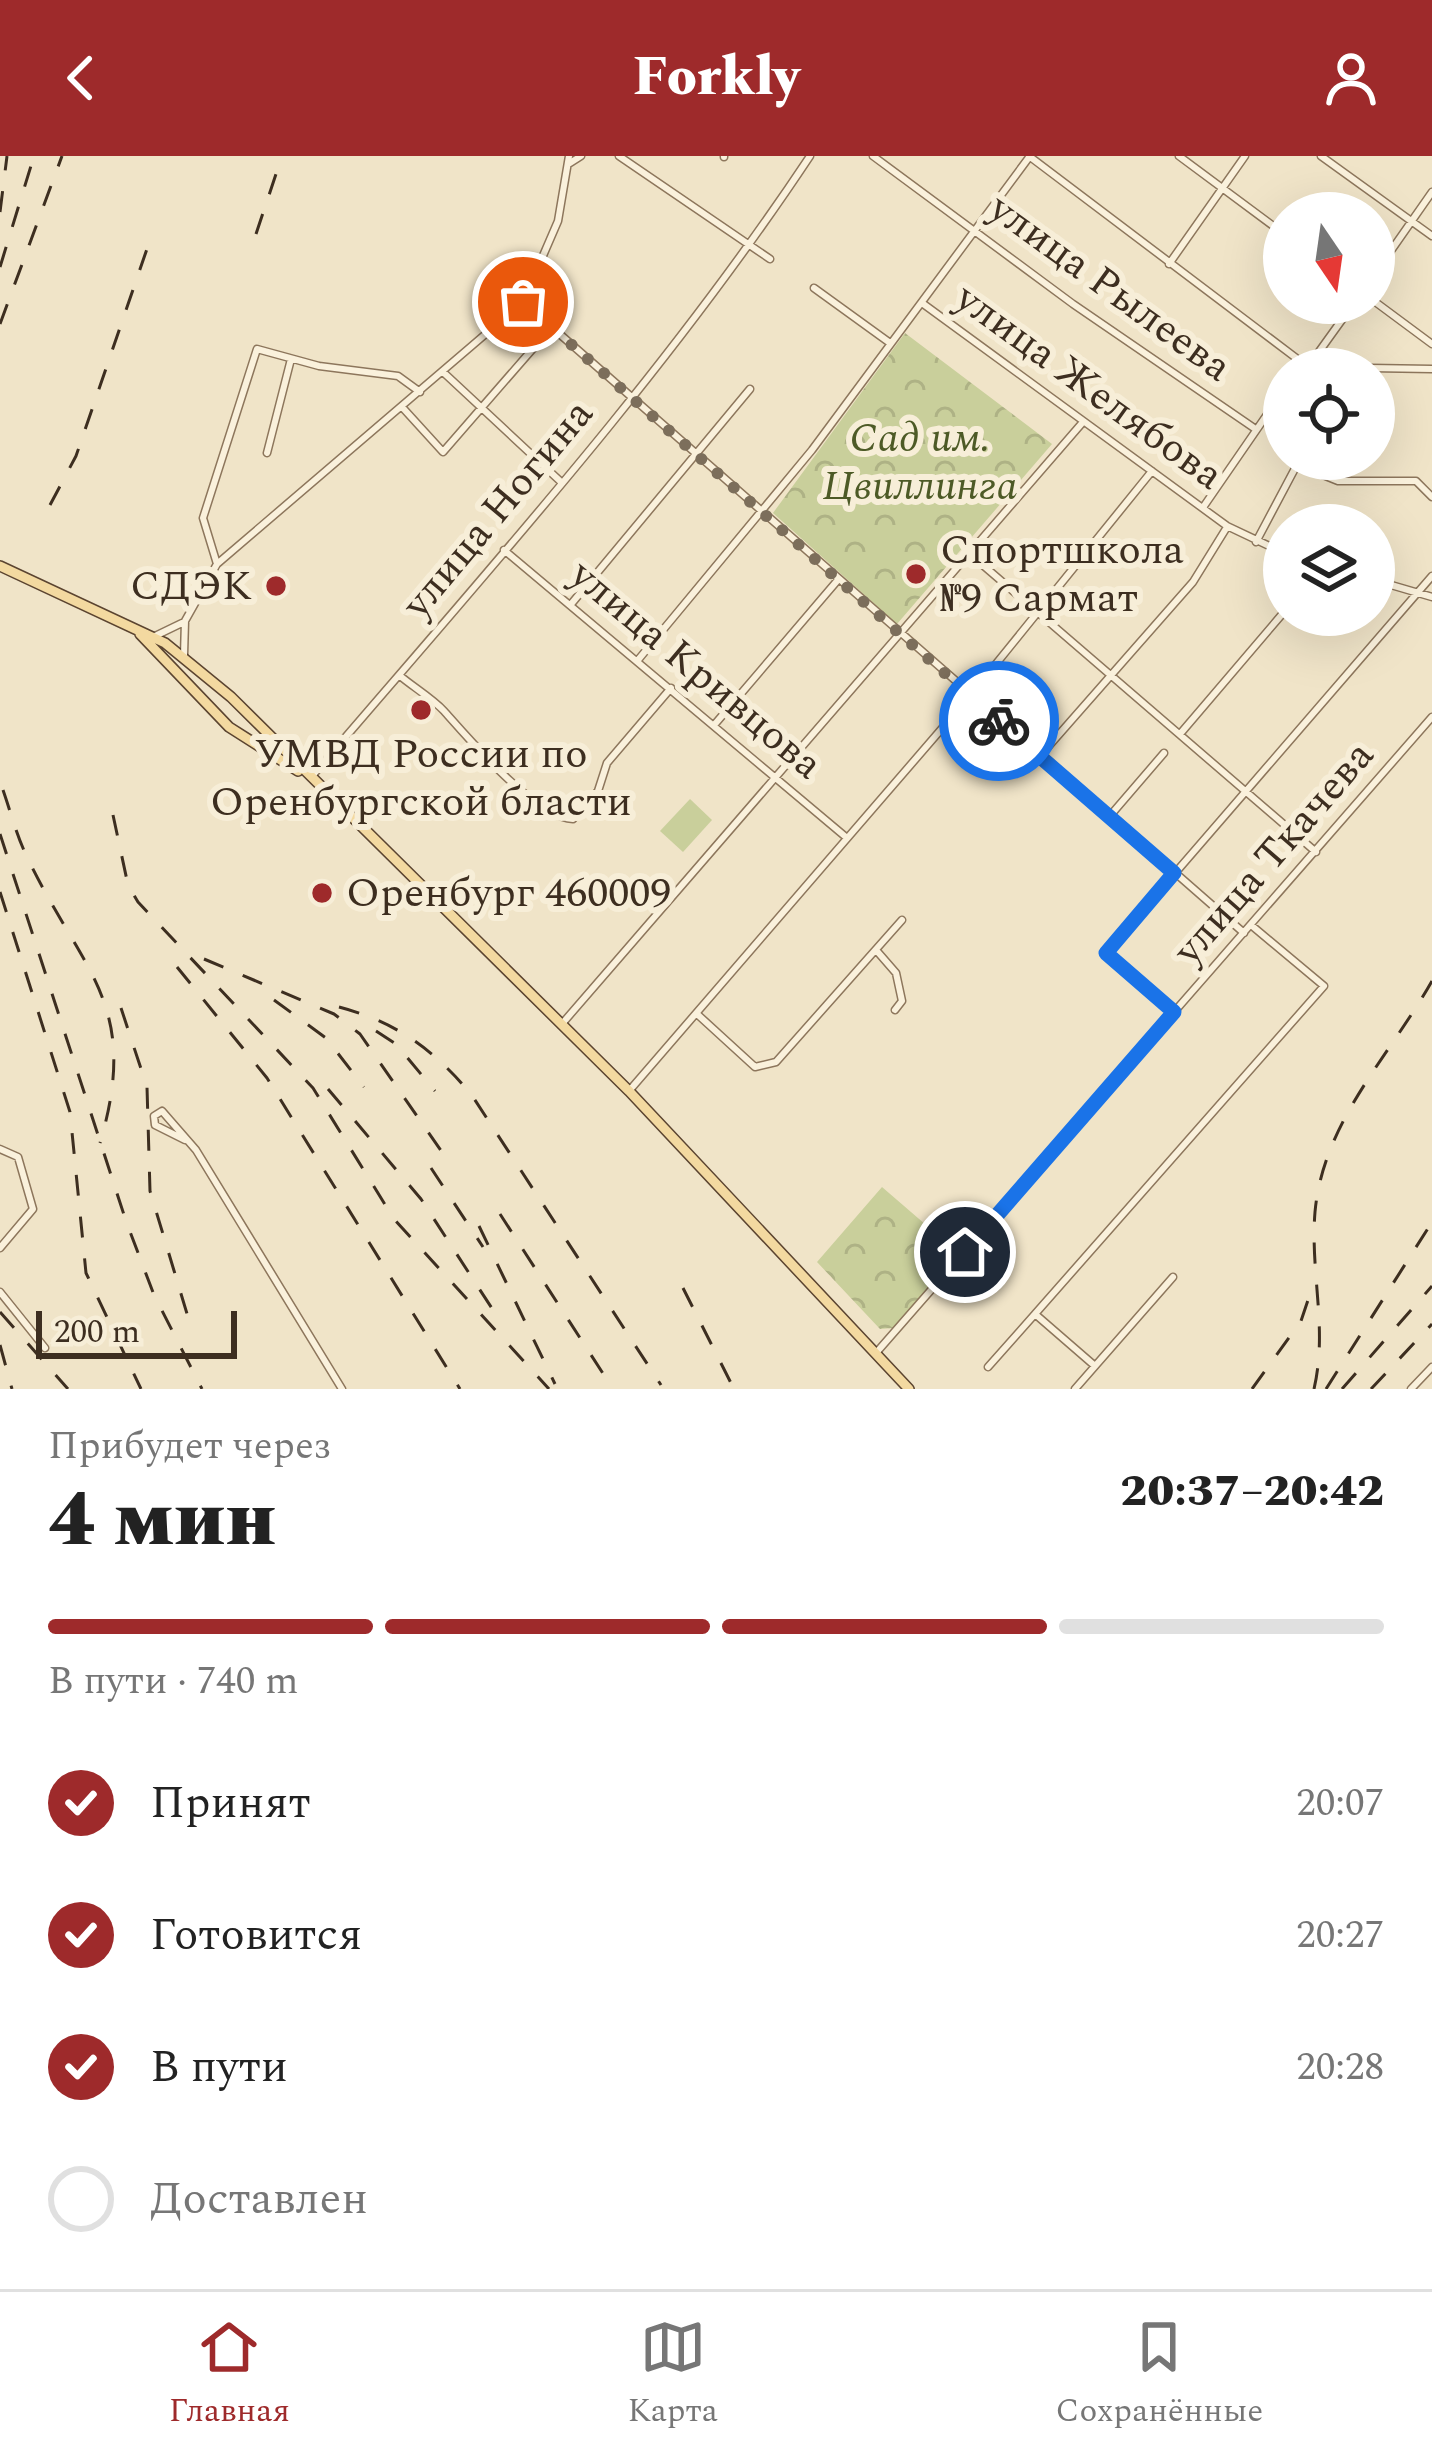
<!DOCTYPE html>
<html lang="ru">
<meta charset="utf-8">
<style>
body{margin:0;font-family:Spectral,serif;background:#f6f6f6;color:#222;height:100vh;display:flex;flex-direction:column;font-size:45px;white-space:nowrap}
*{box-sizing:border-box;margin:0}
p{font-size:39px;color:#767676}
.icon{flex:none;width:66px;height:66px;fill:none;stroke:currentColor;stroke-width:2;stroke-linecap:round;stroke-linejoin:round}
.map{position:relative;height:1233px;overflow:hidden}
.panel{display:flex;flex-direction:column;background:#fff;flex:1}
.panel>*{flex:none}
.needle{width:78px;rotate:167deg}
.controls{position:absolute;left:1263px;top:36px;display:grid;gap:24px}
.controls a{display:grid;place-items:center;width:132px;height:132px;border-radius:50%;background:#fff;box-shadow:0 12px 48px #0002;font-size:60px}
.scale{position:absolute;left:36px;bottom:30px;width:201px;box-sizing:border-box;padding-left:12px;border:6px solid #3d2e20;border-top:0;font-size:33px;line-height:42px;white-space:nowrap;color:#3d2e20;-webkit-text-stroke:9px #f7eed8;paint-order:stroke}
.pin{position:absolute;display:grid;place-items:center;width:102px;height:102px;color:#fff;margin:-51px;border:6px solid #fff;border-radius:50%;box-shadow:0 3px 12px #0007}
.courier{position:absolute;display:grid;place-items:center;width:120px;height:120px;margin:-60px;border:9px solid #1a73e8;border-radius:50%;background:#fff;color:#222;box-shadow:0 3px 15px #0007}
.summary em{font-style:normal;font-weight:800}
.summary div{display:flex;flex-direction:column-reverse}
.summary{display:flex;align-items:center;justify-content:space-between;height:204px;padding:0 48px}
h1{font-size:78px;font-weight:800;line-height:90px}
.bar{display:grid;grid-template-columns:repeat(4,1fr);gap:18px 12px;align-content:center;height:144px;padding:0 48px}
.bar i{height:15px;border-radius:9px;background:#e0e0e0}
.bar .current{background:#9e2a2b}
.bar p{grid-column:span 4}
ol{padding:0 48px;list-style:none}
li{display:flex;align-items:center;gap:36px;height:132px}
li p{margin-inline-start:auto}
li .icon{padding:12px;border-radius:50%;background:#9e2a2b;color:#fff;stroke-width:4}
li:last-child{color:#767676}
li i{width:66px;height:66px;border:6px solid #e0e0e0;border-radius:50%}
header{display:flex;justify-content:space-between;align-items:center;height:156px;padding:0 48px;background:#9e2a2b;color:#fff;font-size:54px;font-weight:800}
.dock{display:flex;justify-content:space-around;align-items:center;height:168px;border-top:3px solid #e0e0e0;background:#fff;font-size:33px;color:#767676}
.dock a{display:grid;justify-items:center;gap:6px}
.dock .current{color:#9e2a2b}
.map>svg:first-child{display:block}
.grass{fill:#c9cf9b}
.forest{fill:url(#forest-crowns)}
.lines{fill:none;stroke-linecap:round;stroke-linejoin:round}
.minor-casing{stroke:#8d765c;stroke-width:9}
.major-casing{stroke:#5b4430;stroke-width:12}
.minor{stroke:#faf1dc;stroke-width:6}
.major{stroke:#f3d9a0;stroke-width:9}
.rail{stroke:#3d2e20;stroke-width:3;stroke-dasharray:21 21;stroke-linecap:butt}
.done{stroke:#7c6e5b;stroke-width:12;stroke-dasharray:0 21.6}
.route{stroke:#1a73e8;stroke-width:15}
.poi-dot{fill:#9e2a2b;stroke:#f7eed8;stroke-width:4.5}
.labels{text-anchor:middle;dominant-baseline:central;stroke-width:12;stroke-linejoin:round;paint-order:stroke}
.street-label{font-size:42px;fill:#3d2e20;stroke:#f7eed8}
.park-label{font-size:42px;font-style:italic;fill:#4d5a26;stroke:#f7eed8}
.poi-label{font-size:42px;fill:#3d2e20;stroke:#f7eed8;text-anchor:start}
</style>
<header><svg class="icon" aria-label="back" viewBox="0 0 24 24"><path d="M15 5l-7 7 7 7"/></svg>Forkly<svg class="icon" aria-label="person" viewBox="0 0 24 24"><circle cx="12" cy="8" r="4"/><path d="M4 21q1-7 8-7t8 7"/></svg></header>
<div class="map">
<svg width="1432" height="1233" viewBox="0 0 1432 1233">
<defs>
<pattern id="forest-crowns" width="20" height="18" patternUnits="userSpaceOnUse" patternTransform="scale(3)"><rect width="20" height="18" fill="#c9cf9b"/><path d="M2 6a3 3 0 1 1 6 0M12 15a3 3 0 1 1 6 0" fill="none" stroke="#aeb285"/></pattern>
</defs>
<rect width="100%" height="100%" fill="#f0e4c8"/>
<!-- grass -->
<path class="grass" d="M690,643L712,664L683,696L660,675Z"/>
<!-- forest -->
<path class="forest" d="M905,177L1052,288L897,468L773,357Z
M882,1031L940,1081L921,1097L935,1124L893,1172L880,1173L817,1106Z"/>
<g class="lines">
<!-- minor casing -->
<g class="minor-casing">
<path id="minor" d="M619,0L770,103
M873,0L1073,148L1254,272
M1029,0L1308,211L1432,213
M1179,0L1284,78
M1321,0L1432,80
M724,1V0
M570,7L581,0
M1169,108L1245,0
M1374,119L1432,36
M814,132L890,187
M1374,145L1432,188
M523,146L1244,777
M922,147L1227,370L1284,397
M1308,211L1354,147
M443,216L560,325
M402,251L443,296L550,173
M267,297L291,203
M1298,309L1338,325H1416L1432,341
M1204,350L1284,234
M1256,386L1300,303
M504,394L847,682
M970,398L1316,696
M217,408L203,362L257,193L319,210L398,220L420,236
M1374,424L1432,441
M572,447L750,233
M153,481L182,467
M184,499L185,465L217,408L523,146L558,65L569,0
M638,504L812,294L1030,0
M399,519C413,531 432,542 444,555C469,583 536,662 573,663L598,635L607,607L671,532
M715,568L837,425
M1180,578L1284,456
M1040,600L1193,426L1227,371
M313,619C484,419 664,220 810,0
M1109,661L1164,597
M876,794L896,817L902,845L895,854
M1175,856L1106,797L1432,420
M697,858L755,911L776,906L902,764
M561,869L1083,266
M629,935L970,540L1152,315
M185,984L155,969L154,960L162,955L196,994L342,1233
M0,993L18,1001L33,1053L0,1092
M0,1136L45,1192
M876,1197L1432,561
M1095,1210L1035,1158L1324,830L1251,769
M988,1211L1035,1158
M1075,1233L1173,1121
M1411,1233L1432,1211"/>
</g>
<!-- major casing -->
<g class="major-casing">
<path id="major" d="M0,410L165,487L231,541L629,935L909,1233
M140,478L229,571L298,615"/>
</g>
<!-- minor -->
<use href="#minor" class="minor"/>
<!-- major -->
<use href="#major" class="major"/>
<!-- rail -->
<path class="rail" d="M0,56L7,0
M256,78L282,0
M0,111L34,0
M0,168L62,0
M50,349L76,300L149,87
M3,634C11,657 17,681 28,703C83,817 141,848 100,987
M113,659L128,729L138,746L313,932L394,1063L549,1233
M0,678L126,1065L154,1139L202,1233
M0,736L70,956L86,1117L141,1233
M204,803L334,858L360,878L442,996
M177,811L267,922L460,1233
M274,844L326,882L364,931
M339,851C396,866 433,893 471,938L661,1229
M121,852L147,931L150,1035L188,1161
M376,875L396,888L435,935
M328,933L421,1043L493,1154
M431,1012L483,1091
M500,1058L613,1233
M479,1070L555,1228
M683,1132L734,1233
M0,1156L68,1233
M0,1189L12,1233
M1252,1233L1301,1165L1314,1126
M1314,1233C1328,1173 1310,1117 1315,1056C1323,966 1389,901 1432,825
M1326,1233L1432,1066
M1342,1233L1432,1130
M1371,1233L1432,1168"/>
</g>
<g class="lines">
<!-- done -->
<path class="done" d="M523,146L999,565"/>
<!-- route -->
<path class="route" d="M965,1096L1174,856L1106,797L1174,717L999,565"/>
</g>
<!-- markers -->
<g class="poi-dot">
<circle cx="916" cy="418" r="12"/>
<circle cx="276" cy="430" r="12"/>
<circle cx="421" cy="554" r="12"/>
<circle cx="322" cy="737" r="12"/>
</g>
<g class="labels">
<!-- street labels -->
<g class="street-label">
<text transform="translate(1110 132) rotate(36)">улица Рылеева</text>
<text transform="translate(1089 231) rotate(36)">улица Желябова</text>
<text transform="translate(498 353) rotate(-50)">улица Ногина</text>
<text transform="translate(696 514) rotate(40)">улица Кривцова</text>
<text transform="translate(1274 697) rotate(-49)">улица Ткачева</text>
</g>
<!-- park labels -->
<g class="park-label">
<text x="920" y="282">Сад им.<tspan x="920" dy="48">Цвиллинга</tspan></text>
</g>
<!-- poi labels -->
<g class="poi-label">
<text x="940" y="394">Спортшкола<tspan x="940" dy="48">№9 Сармат</tspan></text>
<text x="252" y="430" text-anchor="end">СДЭК</text>
<text x="421" y="598" text-anchor="middle">УМВД России по<tspan x="421" dy="48">Оренбургской бласти</tspan></text>
<text x="346" y="737">Оренбург 460009</text>
</g>
</g>
</svg>
<div class="controls">
<a><svg class="needle" viewBox="-14 -14 28 28"><path d="M0-13l5 13h-10z" fill="#e53935"/><path d="M0 13l5-13h-10z" fill="#767676"/></svg></a>
<a><svg class="icon" aria-label="locate" viewBox="0 0 24 24"><circle cx="12" cy="12" r="6"/><path d="M12 2v4M12 18v4M2 12h4M18 12h4"/></svg></a>
<a><svg class="icon" aria-label="layers" viewBox="0 0 24 24"><path d="M12 4l9 5-9 5-9-5zM3 14l9 5 9-5"/></svg></a>
</div>
<div class="scale">200 m</div>
<div class="pin" style="left:523px;top:146px;background:#ea580c"><svg class="icon" aria-label="bag" viewBox="0 0 24 24"><path d="M5 8h14l-1 12H6zM9 8a3 3 0 0 1 6 0"/></svg></div>
<div class="pin" style="left:965px;top:1096px;background:#1f2937"><svg class="icon" aria-label="home" viewBox="0 0 24 24"><path d="M3 11l9-7 9 7M6 9v11h12V9"/></svg></div>
<div class="courier" style="left:999px;top:565px"><svg class="icon" aria-label="bike" viewBox="0 0 24 24"><circle cx="6" cy="16" r="4"/><circle cx="18" cy="16" r="4"/><path d="M6 16l4-8h5l3 8M10 8l3 8H6M13 5h3"/></svg></div>
</div>
<section class="panel">
<div class="summary"><div><h1>4 мин</h1><p>Прибудет через</p></div><em>20:37–20:42</em></div>
<div class="bar"><i class="current"></i><i class="current"></i><i class="current"></i><i></i><p>В пути · 740 m</p></div>
<ol>
<li><svg class="icon" aria-label="check" viewBox="0 0 24 24"><path d="M5 12l5 5 9-10"/></svg>Принят<p>20:07</p></li>
<li><svg class="icon" aria-label="check" viewBox="0 0 24 24"><path d="M5 12l5 5 9-10"/></svg>Готовится<p>20:27</p></li>
<li><svg class="icon" aria-label="check" viewBox="0 0 24 24"><path d="M5 12l5 5 9-10"/></svg>В пути<p>20:28</p></li>
<li><i></i>Доставлен</li>
</ol>
</section>
<nav class="dock">
<a class="current"><svg class="icon" aria-label="home" viewBox="0 0 24 24"><path d="M3 11l9-7 9 7M6 9v11h12V9"/></svg>Главная</a>
<a><svg class="icon" aria-label="map" viewBox="0 0 24 24"><path d="M3 6l6-2 6 2 6-2v14l-6 2-6-2-6 2zM9 4v14M15 6v14"/></svg>Карта</a>
<a><svg class="icon" aria-label="saved" viewBox="0 0 24 24"><path d="M7 4h10v16l-5-4-5 4z"/></svg>Сохранённые</a>
</nav>
